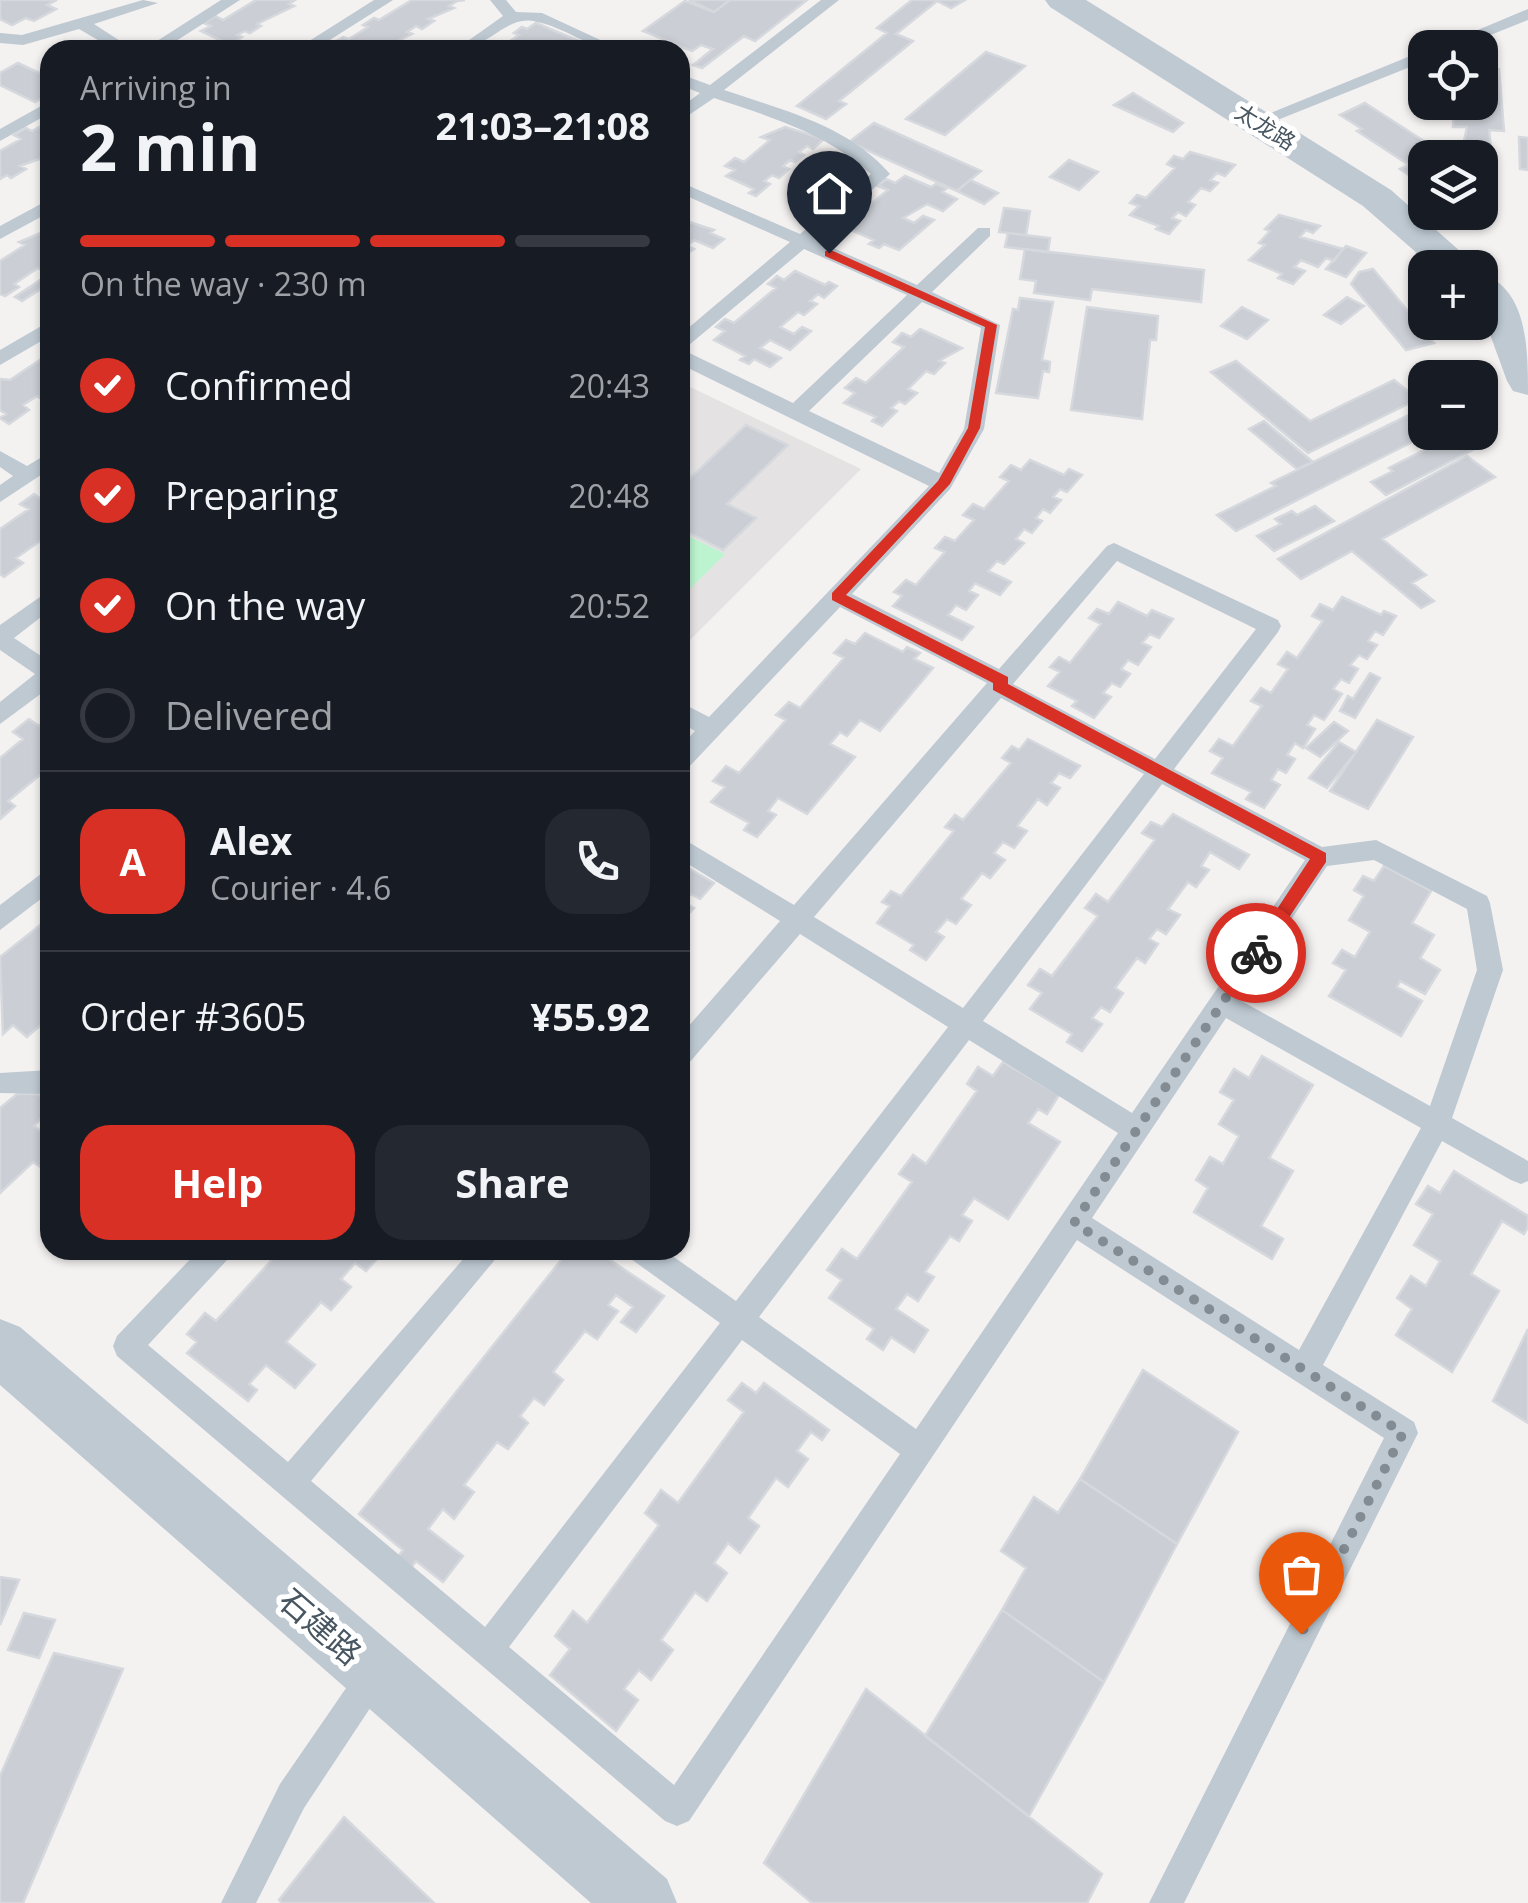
<!DOCTYPE html>
<meta charset="utf-8">
<style>
body{margin:0;font-family:"Open Sans","Noto Sans SC",sans-serif;background:#242831;color:#f1f3f6;height:100vh;display:flex;flex-direction:column;font-size:38px;white-space:nowrap}
*{box-sizing:border-box;margin:0}
p{font-size:32px;color:#9ea1a6}
.icon{flex:none;width:55px;height:55px;fill:none;stroke:currentColor;stroke-width:2;stroke-linecap:round;stroke-linejoin:round}
.map{position:relative;flex:1;overflow:hidden}
.side{position:absolute;left:40px;top:40px;width:650px;height:1220px;display:flex;flex-direction:column;background:#171b24;border-radius:30px;box-shadow:0 2px 8px #0004}
.side>*{flex:none}
.tools{position:absolute;left:1408px;top:30px;display:grid;gap:20px}
.tools a{display:grid;place-items:center;width:90px;height:90px;border-radius:20px;background:#171b24;box-shadow:0 2px 8px #0004;font-size:50px}
.pin{position:absolute;display:grid;place-items:center;width:85px;height:85px;color:#fff;margin:-102px -42px;border-radius:50% 50% 50% 0;rotate:-45deg;box-shadow:0 0 10px #0007}
.pin .icon{rotate:45deg}
.courier{position:absolute;display:grid;place-items:center;width:100px;height:100px;margin:-50px;border:8px solid #d93025;border-radius:50%;background:#fff;color:#222;box-shadow:0 2px 12px #0007}
.summary em{font-style:normal;font-weight:700}
.summary div{display:flex;flex-direction:column-reverse}
.summary{display:flex;align-items:center;justify-content:space-between;height:170px;padding:0 40px}
h1{font-size:65px;font-weight:700;line-height:75px}
.bar{display:grid;grid-template-columns:repeat(4,1fr);gap:15px 10px;align-content:center;height:120px;padding:0 40px}
.bar i{height:12px;border-radius:8px;background:#363941}
.bar .current{background:#d93025}
.bar p{grid-column:span 4}
.line{display:flex;align-items:center;gap:25px;padding:0 40px;border-top:2px solid #363941}
.line div{flex:1}
.round{display:grid;place-items:center;flex:none;width:105px;height:105px;border-radius:30px;background:#242831}
ol{padding:0 40px;list-style:none}
li{display:flex;align-items:center;gap:30px;height:110px}
li p{margin-inline-start:auto}
li .icon{padding:10px;border-radius:50%;background:#d93025;color:#fff;stroke-width:4}
li:last-child{color:#9ea1a6}
li i{width:55px;height:55px;border:5px solid #363941;border-radius:50%}
.button{display:flex;gap:20px;margin-top:auto;padding:20px 40px}
.button a{flex:1;height:115px;border-radius:30px;background:#d93025;color:#fff;font-size:40px;font-weight:700;line-height:115px;text-align:center}
.button a+a{background:#242831;color:#f1f3f6}
.map>svg:first-child{display:block}
.education{fill:#e5e2e3}
.green{fill:#bdf4d0}
.building{fill:#cbced4;stroke:#d5d8dd;stroke-width:2.5}
.lines{fill:none;stroke-linecap:round;stroke-linejoin:round}
.service{fill:#bec9d2;fill-rule:evenodd}
.minor{fill:#bec9d2;fill-rule:evenodd}
.tertiary{fill:#bec9d2;fill-rule:evenodd}
.route{fill:#d93025}
.done{stroke:#848c93;stroke-width:10;stroke-dasharray:0 18}
.labels{text-anchor:middle;dominant-baseline:central;stroke-width:10;stroke-linejoin:round;paint-order:stroke}
.far-street-label{font-size:22px;fill:#475661;stroke:#fff}
.near-street-label{font-size:32px;fill:#475661;stroke:#fff}
</style>
<div class="map">
<svg width="1528" height="1903" viewBox="0 0 1528 1903">
<rect width="100%" height="100%" fill="#f4f1f1"/>
<!-- education -->
<path class="education" d="M680,382L861,469L680,650Z"/>
<!-- green -->
<path class="green" d="M680,532L725,554L680,599Z"/>
<!-- building -->
<path class="building" d="M0,0H57L47,5L56,9L34,21L26,18L12,25L0,19Z
M256,0H295L289,4L294,6L257,24L261,26L250,33L245,31L237,35L242,37L226,48L217,44L222,41L201,31L211,26L204,23L215,16L223,20Z
M412,0H465L457,1L449,6L454,8L428,19L434,21L422,29L416,26L407,32L412,34L380,50H333L339,46L333,43L343,37L349,39L368,27L363,25L374,18L379,20Z
M689,0H730L714,12Z
M730,0H807L755,41L744,36L702,68L693,65L713,49L701,45L692,51L643,31L685,1L714,12Z
M912,0H965L951,8L937,1L896,34L913,41L839,101L846,104L826,119L797,106L887,33L877,28Z
M536,23L579,41L569,48L555,42L548,48L550,50H497L519,35L514,33L522,27L527,29Z
M986,52L1025,66L945,135L906,119Z
M1490,52L1488,61H1481L1483,67L1499,69L1504,131L1489,130L1491,149L1463,146L1467,127H1453L1454,110L1445,109L1446,102H1480V56Z
M18,63L50,78V93L35,102L0,85V73Z
M1133,93L1183,123L1173,132L1114,105Z
M1365,103L1450,158H1425V172L1413,178L1400,169L1409,165L1357,131L1362,129L1340,115Z
M50,121V149L47,150L50,155L20,166L26,169L11,178L7,175L0,179V151L21,139L14,135L26,128L32,131Z
M874,123L981,171L957,191L849,142Z
M785,127L824,139L813,149L807,146L799,152L804,155L795,162L790,160L783,166L789,169L779,178L772,175L764,181L770,184L756,196L749,193L754,189L726,176L735,170L725,166L735,158L744,162L770,140L761,137Z
M1519,137L1528,138V170L1520,169Z
M1190,152L1235,165L1225,176L1217,173L1210,180L1218,183L1210,191L1201,188L1188,202L1195,205L1186,216L1178,212L1172,218L1180,221L1169,234L1156,229L1159,226L1130,215L1139,206L1130,203L1137,195L1146,198L1175,168L1167,164L1174,156L1183,159Z
M1069,160L1098,172L1079,190L1050,177Z
M905,176L931,187L936,184L947,188L942,192L957,199L943,211L927,204L903,218L914,223L923,216L934,220L899,250L884,244L879,248L869,244L874,240L844,227L853,220L846,216L853,210L860,213L888,190L878,186L886,179L895,183Z
M970,180L998,193L984,204L957,191Z
M1004,208L1030,211L1026,235L999,232Z
M1279,215L1320,226L1313,233L1306,230L1300,237L1343,249L1334,261L1326,258L1318,267L1301,260L1294,267L1305,271L1293,284L1278,278L1282,274L1249,260L1265,245L1259,243L1270,231L1265,229Z
M680,219L714,230L710,233L724,239L713,248L694,240L687,246L694,249L680,258Z
M50,229V283L22,301L15,297L49,274L38,268L14,284L19,287L5,296L0,294V261L25,245L19,242Z
M1008,233L1050,238L1048,252L1005,247Z
M1346,246L1366,253L1346,277L1326,269Z
M1025,249L1204,270L1201,302L1092,289L1090,300L1034,293L1036,281L1020,279Z
M1373,269L1384,282L1434,343L1406,350L1351,284L1359,272Z
M795,271L825,285L829,282L837,286L824,298L818,294L810,301L817,304L804,315L798,312L780,327L794,334L802,327L811,331L790,350L770,340L760,348L781,358L770,367L754,359L749,364L740,360L745,356L714,340L725,331L716,327L725,319L734,323L776,288L768,284L777,276L784,280Z
M1347,297L1364,306L1341,324L1324,315Z
M1020,298L1053,302L1042,360L1050,362L1049,372L1043,371L1038,398L996,393L1013,309L1018,310Z
M1087,307L1158,316L1156,340H1150L1142,419L1071,410Z
M1242,307L1268,320L1247,339L1221,326Z
M920,329L962,348L939,361L945,363L934,374L926,371L908,389L917,393L905,404L899,401L891,408L897,411L882,426L872,421L876,417L844,403L855,393L845,388L856,378L866,383L904,347L893,342L902,333L911,337Z
M50,353V396L43,400L37,396L23,405L29,410L9,424L0,418L6,414L0,410V379L10,380Z
M1236,361L1310,421L1394,380L1418,399L1308,453L1211,372Z
M1423,408L1425,432H1432L1236,531L1217,515L1276,486L1271,483Z
M1264,421L1313,462L1297,469L1249,429Z
M746,425L788,445L727,504L756,518L723,550L680,528V505L684,501L680,499V477L687,481Z
M1458,433L1478,447L1386,495L1371,482L1393,471L1389,468Z
M1467,456L1495,477L1382,539L1426,575L1412,583L1434,601L1421,608L1352,551L1301,579L1278,559Z
M1030,460L1064,475L1069,469L1082,475L1067,492L1060,489L1053,497L1061,500L1050,513L1043,509L1036,518L1042,521L1032,533L1024,529L1016,539L1024,543L1004,564L997,561L988,571L1011,582L1000,595L975,583L969,591L978,595L966,610L956,605L948,615L973,627L962,640L893,606L902,596L894,592L906,580L916,585L945,552L935,548L945,537L955,541L974,520L963,515L973,504L984,509L1009,481L1000,477L1011,465L1021,470Z
M50,493V544L43,539L16,558L23,563L4,577L0,574V529L29,509L20,504L34,494L41,499Z
M1315,506L1334,521L1274,551L1257,536L1281,524L1275,519L1292,511L1297,515Z
M1342,597L1381,615L1384,611L1396,616L1383,635L1375,631L1368,641L1377,645L1367,659L1359,655L1350,665L1358,669L1349,683L1341,679L1333,689L1342,694L1324,720L1314,715L1307,725L1315,729L1303,748L1295,743L1287,755L1295,759L1286,773L1278,769L1271,780L1280,785L1264,808L1246,799L1251,792L1212,773L1223,758L1210,751L1219,739L1233,746L1262,706L1251,701L1261,688L1271,693L1288,669L1278,664L1287,652L1297,658L1323,621L1312,616L1320,604L1333,610Z
M1118,602L1147,616L1152,610L1173,619L1159,638L1150,634L1142,643L1151,647L1138,665L1128,660L1121,669L1130,674L1120,687L1112,683L1103,693L1111,697L1094,718L1072,706L1077,701L1048,686L1060,672L1050,667L1059,657L1070,663L1101,624L1089,618L1097,609L1109,614Z
M865,633L903,652L907,647L920,653L914,659L933,668L880,731L860,720L847,736L840,732L830,744L855,757L807,814L778,798L768,811L776,815L757,837L744,830L749,823L711,802L725,787L713,781L726,766L739,773L786,720L776,715L789,702L800,708L844,658L834,653L846,640L855,644Z
M1370,673L1380,678L1355,718L1340,711L1348,696L1353,699Z
M50,717V779L40,775L8,801L15,806L0,819V758L23,739L13,732L29,719L39,726Z
M1377,720L1413,737L1368,809L1330,791Z
M1334,722L1348,731L1320,757L1306,748Z
M1028,739L1080,766L1070,778L1059,773L1051,783L1060,788L1047,805L1038,799L1017,826L1027,831L1014,848L1003,842L994,853L1005,860L990,878L982,873L961,899L971,905L956,924L947,919L936,932L944,937L926,960L910,950L914,945L877,923L890,906L882,902L891,891L901,896L954,831L945,827L955,815L963,820L1011,763L1002,758L1012,746L1019,750Z
M1339,742L1356,752L1327,788L1309,778Z
M1173,814L1249,855L1239,869L1210,852L1201,866L1209,870L1196,887L1188,882L1168,909L1180,915L1166,934L1157,929L1149,939L1158,944L1145,963L1137,958L1115,988L1123,993L1110,1012L1101,1007L1092,1018L1102,1024L1082,1051L1067,1042L1072,1034L1030,1009L1042,993L1028,985L1040,969L1052,976L1098,916L1085,908L1096,894L1108,902L1155,840L1142,833L1151,822L1162,827Z
M680,863L714,883L700,899L691,894L683,902L694,908L680,923Z
M1384,866L1431,891L1412,923L1434,935L1420,958L1440,970L1425,994L1400,981L1397,987L1422,1001L1401,1036L1329,996L1346,970L1333,963L1342,950L1355,957L1370,932L1349,920L1364,896L1354,890L1363,876L1374,881Z
M50,917V1017L27,1037L13,1025L3,1034L0,957Z
M1262,1056L1313,1085L1269,1158L1293,1171L1261,1226L1283,1239L1272,1259L1194,1212L1208,1188L1196,1180L1210,1157L1223,1164L1239,1136L1219,1124L1234,1100L1220,1092L1234,1069L1249,1078Z
M1003,1062L1059,1095L1047,1114L1038,1109L1028,1123L1060,1142L1008,1219L974,1198L962,1215L972,1221L959,1241L950,1236L925,1272L934,1277L918,1301L907,1294L896,1309L928,1330L914,1352L891,1337L883,1350L867,1339L874,1329L829,1298L842,1280L827,1270L842,1249L857,1259L912,1182L899,1174L913,1155L926,1164L977,1091L967,1084L978,1067L993,1076Z
M17,1094H37L50,1102V1108L34,1126L50,1139V1160L42,1168L33,1162L0,1193V1108Z
M1454,1171L1528,1216V1227L1524,1234L1502,1221L1471,1274L1499,1291L1452,1372L1396,1335L1412,1309L1397,1298L1411,1276L1426,1286L1440,1261L1414,1245L1433,1214L1416,1204L1428,1186L1440,1193Z
M281,1250H385L366,1271L355,1263L341,1279L351,1287L331,1310L321,1302L286,1342L315,1365L295,1388L266,1365L249,1384L257,1390L248,1401L187,1353L197,1342L187,1334L205,1313L216,1321Z
M569,1250H595L664,1296L636,1332L621,1322L633,1307L616,1295L608,1305L618,1311L597,1339L585,1331L553,1372L563,1380L544,1405L534,1398L520,1416L528,1423L508,1449L497,1442L464,1485L474,1492L454,1519L443,1509L428,1529L463,1556L443,1582L416,1561L407,1573L394,1562L403,1550L359,1514Z
M1528,1329V1423L1493,1401Z
M1143,1370L1238,1432L1177,1544L1080,1479Z
M742,1383L756,1393L764,1383L829,1430L822,1440L811,1432L797,1451L808,1459L788,1487L776,1478L748,1518L759,1526L740,1553L728,1543L714,1563L727,1573L707,1601L695,1592L661,1640L673,1650L651,1680L639,1670L624,1689L638,1700L616,1731L550,1675L570,1649L555,1636L573,1611L587,1623L659,1525L645,1513L661,1490L678,1503L744,1412L728,1400Z
M1080,1479L1177,1544L1104,1682L1002,1610L1026,1568L1001,1551L1034,1497L1058,1513Z
M0,1577L19,1580L0,1625Z
M1002,1610L1104,1682L1029,1816L925,1736Z
M24,1613L55,1620L39,1658L8,1650Z
M54,1653L123,1669L23,1903H0V1776Z
M866,1689L1102,1874L1087,1903H812L764,1863Z
M344,1817L434,1903H282L279,1900Z"/>
<g class="lines">
<!-- service -->
<path class="service" d="M143,0L158,3L94,24L134,50H115L79,29L23,45L0,43V33L22,35Z
M221,0H240L162,50H143Z
M374,0H393L314,50H295Z
M490,0H506L516,12L542,13L622,50C588,50 565,26 533,21C505,16 487,50 455,50L503,16Z
M821,0H839L724,90C782,110 848,125 890,174L815,240L917,285L978,228H990V236L932,292L1000,325L984,429L950,489L852,594L999,669L1107,546L1114,543L1278,620L1281,626L1278,632L1174,769L1322,847L1376,840L1487,896L1490,903L1503,970L1452,1118L1528,1161V1181L1521,1184L1511,1180L1442,1141L1323,1365L1414,1422L1418,1433L1184,1903H1149L1384,1438L1077,1240L689,1821L677,1826L665,1821L117,1356L113,1346L117,1336L199,1250H232L228,1259L148,1345L288,1462L471,1250H503L311,1481L485,1627L720,1323L631,1259L627,1250H664L736,1301L948,1027L800,934L689,1063L680,1066V1036L780,921L680,859V837L794,905L987,683L840,607L688,768L680,771V747L695,731L680,722V702L709,717L929,486L680,364V335L790,242L680,193V182L800,234L871,174C826,133 771,117 714,98L680,121V108L700,93L680,85V74L710,85ZM804,249L907,295L793,403L683,350ZM922,302L981,328L964,429L939,473L809,411ZM1117,561L1256,629L1155,759L1013,684ZM1001,698L1144,774L963,1008L814,917ZM1162,784L1305,860L1132,1113L983,1021ZM1374,860L1467,909L1477,970L1430,1106L1238,999L1327,866ZM1226,1018L1421,1128L1299,1350L1092,1218ZM969,1040L1118,1133L916,1429L759,1317ZM742,1340L900,1454L674,1785L509,1647Z
M1528,9V20L1458,48H1435Z
M1425,50V61L1265,125L1251,121Z
M50,101V113L0,141V129Z
M50,199V212L0,239V226Z
M50,321V336L0,365V350Z
M0,451L27,466L50,452V469L0,502V485L13,476L0,467Z
M50,590V610L14,638L50,662V687L0,724V702L35,674L0,650V625Z
M50,867V892L0,930V905Z
M50,1070V1094L0,1093V1073Z
M375,1657L386,1662L391,1673L386,1684L304,1808L256,1903H221L280,1784L364,1662Z"/>
<!-- minor -->
<path class="minor" d="M0,1319L20,1327L667,1879L677,1903H591L0,1385Z"/>
<!-- tertiary -->
<path class="tertiary" d="M1045,0H1086L1391,190L1479,268H1434L1363,206L1050,7Z
M1480,273C1528,288 1528,349 1528,395L1513,391L1507,381L1480,307Z"/>
</g>
<!-- route -->
<path class="route" d="M825,251H833L997,325L980,428L950,484L846,595L1008,677V684L1326,853V862L1262,958H1251L1248,953L1310,859L993,690V683L832,600V593L938,481L968,428L985,327L825,256Z"/>
<g class="lines">
<!-- done -->
<path class="done" d="M1256,953L1074,1223L1403,1433L1301,1634"/>
</g>
<g class="labels">
<!-- far-street labels -->
<g class="far-street-label">
<text transform="translate(1266 126) rotate(32)">太龙路</text>
</g>
<!-- near-street labels -->
<g class="near-street-label">
<text transform="translate(321 1626) rotate(41)">石建路</text>
</g>
</g>
</svg>
<div class="tools">
<a><svg class="icon" aria-label="locate" viewBox="0 0 24 24"><circle cx="12" cy="12" r="6"/><path d="M12 2v4M12 18v4M2 12h4M18 12h4"/></svg></a>
<a><svg class="icon" aria-label="layers" viewBox="0 0 24 24"><path d="M12 4l9 5-9 5-9-5zM3 14l9 5 9-5"/></svg></a>
<a>+</a>
<a>−</a>
</div>
<div class="pin" style="left:1301px;top:1634px;background:#ea580c"><svg class="icon" aria-label="bag" viewBox="0 0 24 24"><path d="M5 8h14l-1 12H6zM9 8a3 3 0 0 1 6 0"/></svg></div>
<div class="pin" style="left:829px;top:253px;background:#1f2937"><svg class="icon" aria-label="home" viewBox="0 0 24 24"><path d="M3 11l9-7 9 7M6 9v11h12V9"/></svg></div>
<div class="courier" style="left:1256px;top:953px"><svg class="icon" aria-label="bike" viewBox="0 0 24 24"><circle cx="6" cy="16" r="4"/><circle cx="18" cy="16" r="4"/><path d="M6 16l4-8h5l3 8M10 8l3 8H6M13 5h3"/></svg></div>
<section class="side">
<div class="summary"><div><h1>2 min</h1><p>Arriving in</p></div><em>21:03–21:08</em></div>
<div class="bar"><i class="current"></i><i class="current"></i><i class="current"></i><i></i><p>On the way · 230 m</p></div>
<ol>
<li><svg class="icon" aria-label="check" viewBox="0 0 24 24"><path d="M5 12l5 5 9-10"/></svg>Confirmed<p>20:43</p></li>
<li><svg class="icon" aria-label="check" viewBox="0 0 24 24"><path d="M5 12l5 5 9-10"/></svg>Preparing<p>20:48</p></li>
<li><svg class="icon" aria-label="check" viewBox="0 0 24 24"><path d="M5 12l5 5 9-10"/></svg>On the way<p>20:52</p></li>
<li><i></i>Delivered</li>
</ol>
<div class="line" style="height:180px"><b class="round" style="background:#d93025;color:#fff">A</b><div><b>Alex</b><p>Courier · 4.6</p></div><a class="round"><svg class="icon" aria-label="phone" viewBox="0 0 24 24"><path d="M5 4h4l2 5-3 2q2 4 5 5l2-3 5 2v4C11 20 4 13 5 4z"/></svg></a></div>
<div class="line" style="height:130px"><div>Order #3605</div><b>¥55.92</b></div>
<div class="button"><a>Help</a><a>Share</a></div>
</section>
</div>
